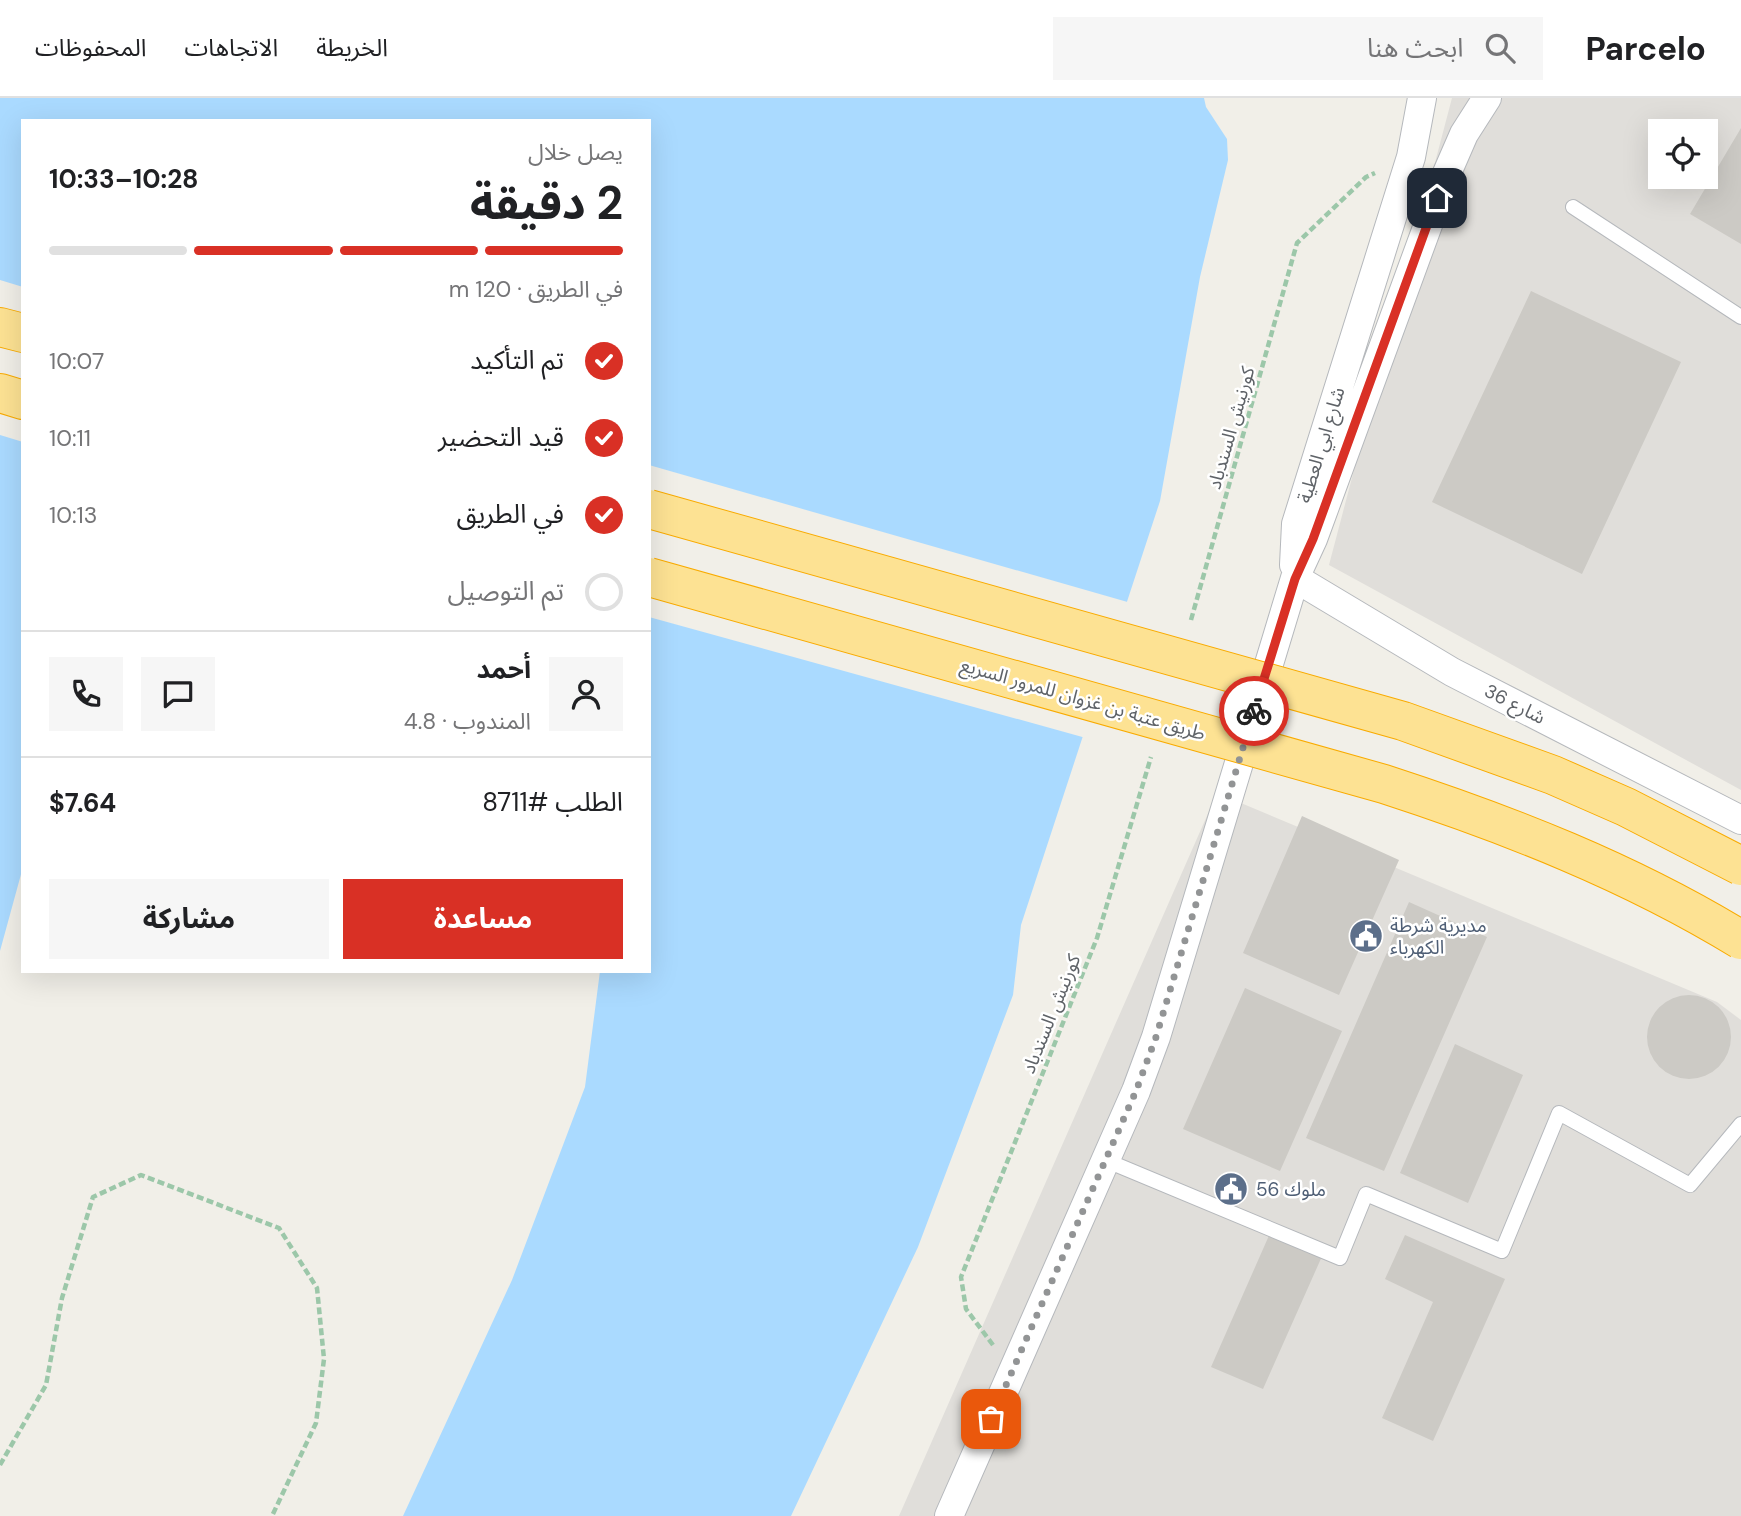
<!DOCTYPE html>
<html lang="ar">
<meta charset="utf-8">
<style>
body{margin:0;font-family:"DM Sans","Noto Sans Arabic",sans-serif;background:#f6f6f6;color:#202124;direction:rtl;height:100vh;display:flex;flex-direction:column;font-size:26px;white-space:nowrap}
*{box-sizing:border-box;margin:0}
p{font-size:23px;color:#757577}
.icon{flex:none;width:38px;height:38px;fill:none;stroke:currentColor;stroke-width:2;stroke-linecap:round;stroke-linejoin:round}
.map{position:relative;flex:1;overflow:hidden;direction:ltr}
.drawer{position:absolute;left:21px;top:21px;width:630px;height:854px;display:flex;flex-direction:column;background:#fff;border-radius:0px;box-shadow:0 7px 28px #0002;direction:rtl}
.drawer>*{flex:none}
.controls{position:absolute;left:1648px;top:21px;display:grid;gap:14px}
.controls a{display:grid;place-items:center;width:70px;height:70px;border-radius:0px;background:#fff;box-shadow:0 7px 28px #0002;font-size:35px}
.pin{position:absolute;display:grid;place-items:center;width:60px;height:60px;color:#fff;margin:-30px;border-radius:14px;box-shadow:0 4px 10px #0006}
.courier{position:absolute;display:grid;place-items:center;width:70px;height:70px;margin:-35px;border:5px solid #d93025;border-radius:50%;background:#fff;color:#222;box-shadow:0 2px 9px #0007}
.head em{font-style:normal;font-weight:700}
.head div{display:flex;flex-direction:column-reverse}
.head{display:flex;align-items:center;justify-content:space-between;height:119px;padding:0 28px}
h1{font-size:46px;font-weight:700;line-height:52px}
.bar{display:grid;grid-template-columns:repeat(4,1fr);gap:10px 7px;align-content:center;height:84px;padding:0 28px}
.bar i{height:9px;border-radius:5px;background:#e0e0e0}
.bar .on{background:#d93025}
.bar p{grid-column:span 4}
.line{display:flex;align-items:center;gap:18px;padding:0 28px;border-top:2px solid #e0e0e0}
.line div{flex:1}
.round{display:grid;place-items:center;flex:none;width:74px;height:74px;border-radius:0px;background:#f6f6f6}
ol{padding:0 28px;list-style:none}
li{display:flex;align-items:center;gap:21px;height:77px}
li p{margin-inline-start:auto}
li .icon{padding:7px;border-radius:50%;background:#d93025;color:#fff;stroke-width:4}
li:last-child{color:#757577}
li i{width:38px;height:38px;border:4px solid #e0e0e0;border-radius:50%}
.button{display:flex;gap:14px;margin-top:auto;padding:14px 28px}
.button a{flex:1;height:80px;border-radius:0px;background:#d93025;color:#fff;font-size:28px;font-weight:700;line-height:80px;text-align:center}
.button a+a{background:#f6f6f6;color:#202124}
header{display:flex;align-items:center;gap:42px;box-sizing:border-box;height:98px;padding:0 35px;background:#fff;border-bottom:2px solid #e0e0e0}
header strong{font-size:33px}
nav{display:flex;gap:38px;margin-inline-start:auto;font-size:24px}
.search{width:490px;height:63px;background:#f6f6f6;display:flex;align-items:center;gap:18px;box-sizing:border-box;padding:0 24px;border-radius:0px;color:#757577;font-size:26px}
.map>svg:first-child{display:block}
.industrial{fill:#e0deda;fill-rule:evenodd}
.water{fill:#aadaff}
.pier{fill:#f1efe8}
.building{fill:#cccac5}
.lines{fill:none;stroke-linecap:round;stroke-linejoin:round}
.service-casing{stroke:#b5b8bc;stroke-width:16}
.minor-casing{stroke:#b5b8bc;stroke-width:30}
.motorway-casing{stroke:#f9ab00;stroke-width:40}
.path{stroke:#9cc7a9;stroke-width:4.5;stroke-dasharray:7 3.5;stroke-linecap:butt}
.service{stroke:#fff;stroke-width:14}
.minor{stroke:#fff;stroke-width:28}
.motorway{stroke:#fde293;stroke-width:38}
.motorway-bridge-casing{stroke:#f9ab00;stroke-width:40;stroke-linecap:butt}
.motorway-bridge{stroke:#fde293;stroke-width:38}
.done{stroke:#929495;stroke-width:7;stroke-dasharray:0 12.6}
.route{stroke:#d93025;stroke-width:9}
.labels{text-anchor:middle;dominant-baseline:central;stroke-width:5;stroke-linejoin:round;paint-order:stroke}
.street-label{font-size:19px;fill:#5f6368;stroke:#fff}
.service-label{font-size:19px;fill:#4e5e75;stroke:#fff;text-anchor:start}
</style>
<header>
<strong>Parcelo</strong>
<div class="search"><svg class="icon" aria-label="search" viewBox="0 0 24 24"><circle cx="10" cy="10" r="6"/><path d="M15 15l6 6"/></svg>ابحث هنا</div>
<nav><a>الخريطة</a><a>الاتجاهات</a><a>المحفوظات</a></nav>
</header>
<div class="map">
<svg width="1741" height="1418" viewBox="0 0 1741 1418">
<rect width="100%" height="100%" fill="#f1efe8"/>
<!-- industrial -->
<path class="industrial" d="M1452,0H1741V692L1329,467ZM1661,33H1706V79H1661Z
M1217,695L1717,904L1741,922V1418H899Z"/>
<!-- water -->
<path class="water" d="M0,0H1204L1206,9L1227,41L1228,62L1200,179L1160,403L1021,827L1013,897L918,1149L791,1418H403L512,1182L585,989L600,873H649V23H23V769L0,853Z"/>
<!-- pier -->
<path class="pier" d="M0,182L23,189V344L0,337Z
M649,367L1131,505L1086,640L649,519Z"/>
<!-- building -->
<path class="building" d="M1741,30V146L1690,116Z
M1531,193L1681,264L1582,476L1432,404Z
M1302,718L1399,762L1339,897L1243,855Z
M1409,804L1487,839L1384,1073L1306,1040Z
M1245,890L1342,933L1280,1073L1183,1031Z
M1647 939a42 42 0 1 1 84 0a42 42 0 1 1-84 0Z
M1455,946L1523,977L1468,1105L1400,1075Z
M1271,1133L1323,1156L1263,1291L1211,1269Z
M1405,1137L1505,1181L1433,1343L1382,1320L1433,1204L1385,1181Z"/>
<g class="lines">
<!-- service casing -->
<g class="service-casing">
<path id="service" d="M1573,109L1741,219
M1105,1062L1340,1160L1366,1096L1502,1153L1559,1015L1690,1087L1741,1026"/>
</g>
<!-- minor casing -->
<g class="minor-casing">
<path id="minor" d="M1294,467L1296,426L1411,59L1422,0
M1295,480L1452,574L1741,722
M949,1418L1136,993L1156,939L1295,480L1313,441L1447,75L1464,36L1487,0"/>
</g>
<!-- motorway casing -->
<g class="motorway-casing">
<path id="motorway" d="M0,229L23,235
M0,295L23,302"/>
</g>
<!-- path -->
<path class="path" d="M1191,522L1297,145L1366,79L1375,75
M993,1247L966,1211L961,1179L1097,840L1151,659
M0,1367L46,1287L62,1200L93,1099L141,1077L279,1130L317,1190L324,1261L316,1325L272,1418"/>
<!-- service -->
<use href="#service" class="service"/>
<!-- minor -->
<use href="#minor" class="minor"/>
<!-- motorway -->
<use href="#motorway" class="motorway"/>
<!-- motorway-bridge casing -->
<g class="motorway-bridge-casing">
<path id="motorway-bridge" d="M649,411L1403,623L1553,677L1626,709L1741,768
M649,479L1384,686C1507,726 1630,774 1741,842"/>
</g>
<!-- motorway-bridge -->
<use href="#motorway-bridge" class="motorway-bridge"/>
</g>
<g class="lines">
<!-- done -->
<path class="done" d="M991,1321L1136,993L1156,939L1254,613"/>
<!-- route -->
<path class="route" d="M1254,613L1295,481L1313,441L1437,100"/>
</g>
<!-- icons -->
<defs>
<g id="civic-disc" transform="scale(1.75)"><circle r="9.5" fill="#5c6f8a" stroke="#fff"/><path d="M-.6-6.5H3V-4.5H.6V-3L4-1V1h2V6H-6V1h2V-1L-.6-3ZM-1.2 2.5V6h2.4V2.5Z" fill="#fff"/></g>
</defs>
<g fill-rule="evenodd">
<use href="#civic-disc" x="1366" y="838"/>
<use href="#civic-disc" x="1231" y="1091"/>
</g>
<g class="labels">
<!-- street labels -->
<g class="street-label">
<text transform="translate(1231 330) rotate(-74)">كورنيش السندباد</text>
<text transform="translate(1321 347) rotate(-73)">شارع ابي العطية</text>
<text transform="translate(1083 601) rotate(16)">طريق عتبة بن غزوان للمرور السريع</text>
<text transform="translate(1515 606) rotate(27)">شارع 36</text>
<text transform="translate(1051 916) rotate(-68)">كورنيش السندباد</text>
</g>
<!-- service labels -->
<g class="service-label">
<text x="1390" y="827">مديرية شرطة<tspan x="1390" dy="22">الكهرباء</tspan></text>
<text x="1256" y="1091">ملوك 56</text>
</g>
</g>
</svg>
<div class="controls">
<a><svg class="icon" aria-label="locate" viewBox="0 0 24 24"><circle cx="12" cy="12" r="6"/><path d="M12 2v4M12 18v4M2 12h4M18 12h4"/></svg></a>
</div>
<div class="pin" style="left:991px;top:1321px;background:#ea580c"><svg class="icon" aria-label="bag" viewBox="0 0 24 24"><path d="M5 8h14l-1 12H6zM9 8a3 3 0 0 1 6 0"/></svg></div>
<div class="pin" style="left:1437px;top:100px;background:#1f2937"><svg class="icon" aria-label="home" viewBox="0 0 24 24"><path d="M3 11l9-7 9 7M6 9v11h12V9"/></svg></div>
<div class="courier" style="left:1254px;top:613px"><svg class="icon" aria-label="bike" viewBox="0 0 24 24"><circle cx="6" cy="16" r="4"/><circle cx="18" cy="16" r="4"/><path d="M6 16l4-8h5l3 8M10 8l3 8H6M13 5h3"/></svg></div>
<section class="drawer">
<div class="head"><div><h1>2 دقيقة</h1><p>يصل خلال</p></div><em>10:28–10:33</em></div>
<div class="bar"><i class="on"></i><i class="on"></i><i class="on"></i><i></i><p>في الطريق · 120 m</p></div>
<ol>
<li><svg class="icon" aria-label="check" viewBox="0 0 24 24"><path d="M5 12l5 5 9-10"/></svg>تم التأكيد<p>10:07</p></li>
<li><svg class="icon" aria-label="check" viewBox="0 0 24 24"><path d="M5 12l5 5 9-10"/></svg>قيد التحضير<p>10:11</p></li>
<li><svg class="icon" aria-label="check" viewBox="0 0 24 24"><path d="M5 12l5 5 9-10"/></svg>في الطريق<p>10:13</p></li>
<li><i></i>تم التوصيل</li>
</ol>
<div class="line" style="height:126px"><a class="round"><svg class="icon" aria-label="person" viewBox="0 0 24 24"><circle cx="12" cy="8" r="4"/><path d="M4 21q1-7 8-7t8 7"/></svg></a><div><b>أحمد</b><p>المندوب · 4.8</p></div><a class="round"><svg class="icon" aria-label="chat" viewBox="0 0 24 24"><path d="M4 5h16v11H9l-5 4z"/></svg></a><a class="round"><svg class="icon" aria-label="phone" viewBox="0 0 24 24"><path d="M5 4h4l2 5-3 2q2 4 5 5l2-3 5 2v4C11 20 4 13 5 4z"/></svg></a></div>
<div class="line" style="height:91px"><div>الطلب #8711</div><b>$7.64</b></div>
<div class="button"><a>مساعدة</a><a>مشاركة</a></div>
</section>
</div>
